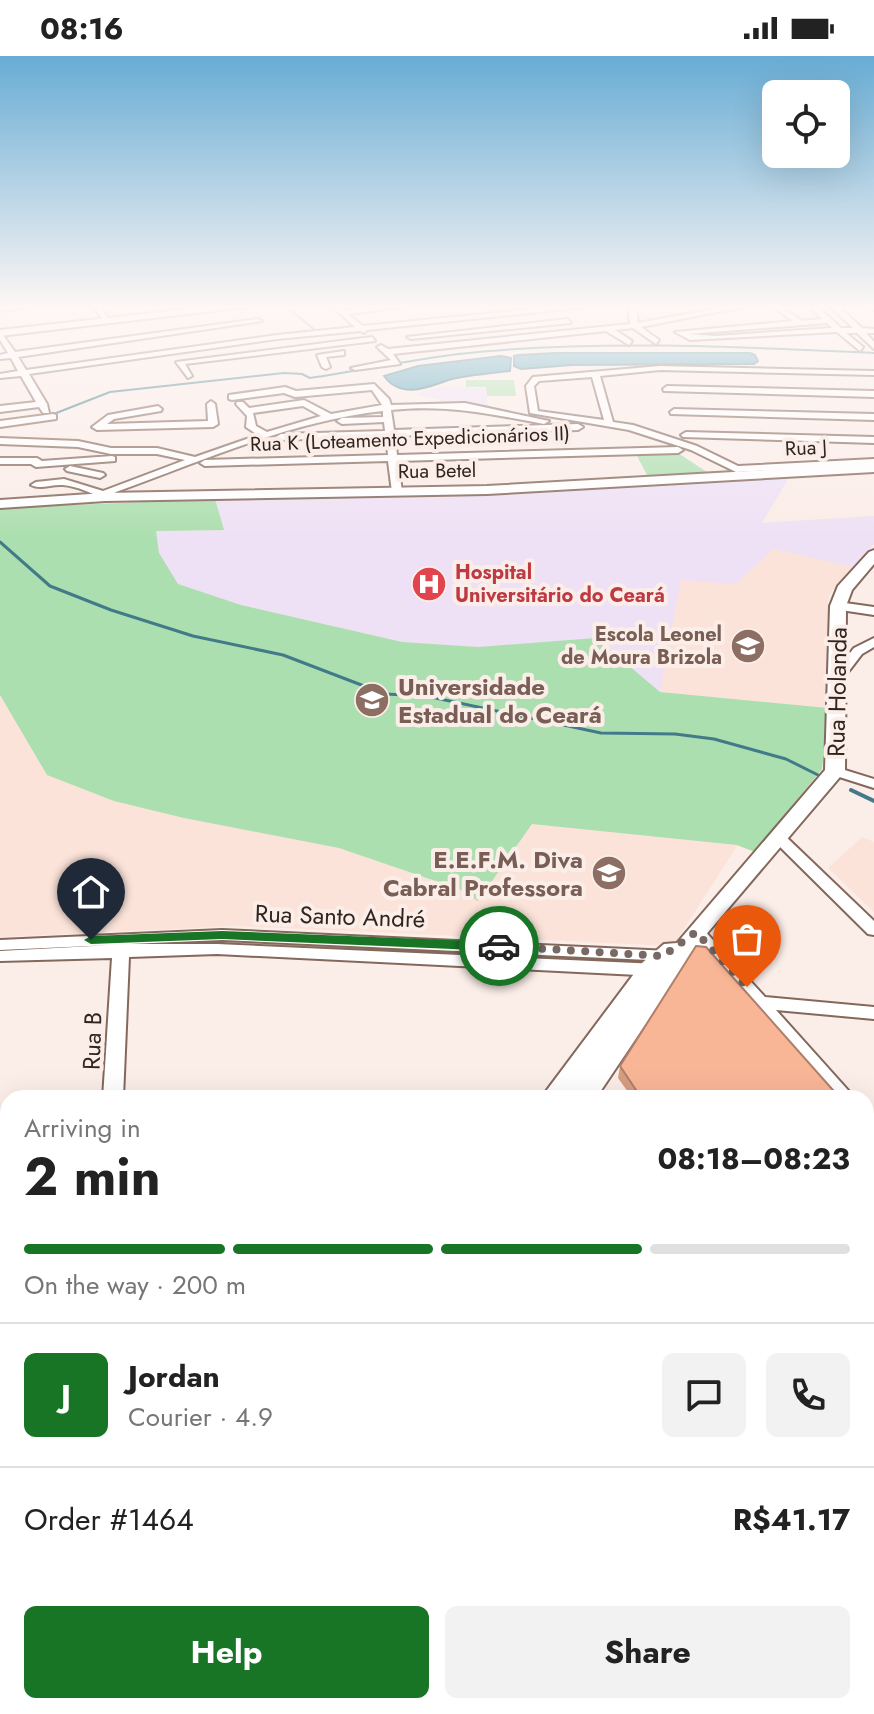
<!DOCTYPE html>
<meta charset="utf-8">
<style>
body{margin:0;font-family:Jost,sans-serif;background:#f2f2f2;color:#222;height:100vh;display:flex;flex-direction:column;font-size:30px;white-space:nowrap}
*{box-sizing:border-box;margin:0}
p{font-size:26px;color:#767676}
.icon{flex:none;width:44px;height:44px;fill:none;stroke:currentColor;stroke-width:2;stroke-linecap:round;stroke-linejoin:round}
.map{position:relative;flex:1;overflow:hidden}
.side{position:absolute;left:0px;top:1034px;width:874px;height:624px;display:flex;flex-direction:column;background:#fff;border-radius:24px 24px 0 0;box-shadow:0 8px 32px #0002}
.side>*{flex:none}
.controls{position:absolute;left:762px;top:24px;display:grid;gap:16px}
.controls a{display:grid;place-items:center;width:88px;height:88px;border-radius:12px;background:#fff;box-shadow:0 8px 32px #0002;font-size:40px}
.pin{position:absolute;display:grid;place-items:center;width:68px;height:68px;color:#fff;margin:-82px -34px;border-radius:50% 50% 50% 0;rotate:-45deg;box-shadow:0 0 8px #0007}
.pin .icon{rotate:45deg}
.courier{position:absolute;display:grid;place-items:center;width:80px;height:80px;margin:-40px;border:6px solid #177525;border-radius:50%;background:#fff;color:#222;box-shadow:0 2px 10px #0007}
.summary em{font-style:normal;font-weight:700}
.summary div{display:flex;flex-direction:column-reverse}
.summary{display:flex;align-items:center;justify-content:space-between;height:136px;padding:0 24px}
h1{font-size:52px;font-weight:700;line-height:60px}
.bar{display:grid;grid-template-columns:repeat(4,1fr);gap:12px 8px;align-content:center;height:96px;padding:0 24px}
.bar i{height:10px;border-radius:6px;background:#e0e0e0}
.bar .selected{background:#177525}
.bar p{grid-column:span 4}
.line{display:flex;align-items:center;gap:20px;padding:0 24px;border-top:2px solid #e0e0e0}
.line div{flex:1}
.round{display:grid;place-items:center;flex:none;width:84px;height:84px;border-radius:12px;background:#f2f2f2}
.button{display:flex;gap:16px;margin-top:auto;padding:16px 24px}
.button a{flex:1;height:92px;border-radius:12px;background:#177525;color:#fff;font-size:32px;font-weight:700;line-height:92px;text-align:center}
.button a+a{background:#f2f2f2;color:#222}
.status{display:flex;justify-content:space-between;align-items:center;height:56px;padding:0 40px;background:#fff;direction:ltr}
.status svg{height:22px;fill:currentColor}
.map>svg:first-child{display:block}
.built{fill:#fbe3d9}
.medical{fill:#eee1f5}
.green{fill:#acdfaf}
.water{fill:#499fb7;stroke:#427a89;stroke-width:2}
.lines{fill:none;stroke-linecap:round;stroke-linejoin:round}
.stream-far2{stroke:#427a89;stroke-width:2}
.stream-far1{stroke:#427a89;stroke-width:3}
.stream{stroke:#427a89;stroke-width:4}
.street-casing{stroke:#84685c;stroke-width:4}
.secondary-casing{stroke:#84685c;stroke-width:4}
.primary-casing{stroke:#84685c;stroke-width:4}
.street{fill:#fff;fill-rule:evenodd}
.secondary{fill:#fff;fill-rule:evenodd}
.primary{fill:#fff;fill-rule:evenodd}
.wall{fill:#d69d82}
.building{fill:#f9b697;stroke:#ae7f6a;stroke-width:2}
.route{fill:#177525}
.done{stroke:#776a65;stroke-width:8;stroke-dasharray:0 14.4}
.labels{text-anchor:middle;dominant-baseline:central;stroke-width:8;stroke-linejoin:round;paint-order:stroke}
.far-street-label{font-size:20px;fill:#30241f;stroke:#fbede8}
.far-health-label{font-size:20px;font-weight:bold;fill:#be3a42;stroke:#fbede8;text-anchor:start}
.far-education-label{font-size:20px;font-weight:bold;fill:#785e54;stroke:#fbede8;text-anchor:end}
.education-label{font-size:24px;font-weight:bold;fill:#785e54;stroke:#fbede8;text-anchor:start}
.street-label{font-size:24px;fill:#30241f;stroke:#fbede8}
</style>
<div class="status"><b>08:16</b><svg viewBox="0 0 49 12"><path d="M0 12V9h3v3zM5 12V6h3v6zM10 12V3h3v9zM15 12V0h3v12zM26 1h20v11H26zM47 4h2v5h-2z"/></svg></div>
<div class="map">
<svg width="874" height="1658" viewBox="0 0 874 1658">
<rect width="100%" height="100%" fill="#fbede8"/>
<!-- built -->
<path class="built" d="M107,446L762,467L874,460V488L831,536L828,545V652L822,713L755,796L737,790L673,890L235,870L0,881V452Z
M862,781L874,786V856L828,812Z
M866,1535L874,1548V1658H598L595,1650H866Z"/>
<!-- medical -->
<path class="medical" d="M441,331L486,332L488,353L440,347L439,343L413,338Z
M790,420L762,467L874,460V488L853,511L773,493L736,528L681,524L660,636L631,614L478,591L402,586L241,549L177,528L159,497L155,475L223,474L215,443Z"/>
<!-- green -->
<path class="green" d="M466,324H514L516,340H487L486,331H466Z
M678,397L710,418L648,421L636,398Z
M215,443L224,474L156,475L159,497L178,528L241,549L402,586L478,591L596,582L660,636L828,652L822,713L755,796L737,789L532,768L478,845L459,833L339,792L184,762L114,745L47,719L0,639V452Z
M0,1088H8V1558L0,1560Z"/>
<!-- water -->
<path class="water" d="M556,297H750L755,299L758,305L754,308L572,309L521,313L514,310V300L518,299Z
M501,300L511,302L510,315C491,317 471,319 452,323C434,328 403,346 384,320L418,310Z"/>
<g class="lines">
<!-- stream-far2 -->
<path class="stream-far2" d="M286,250L316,275
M46,361L110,336L284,317L302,318L310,322C366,314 422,301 478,296C610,284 742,291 874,297"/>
<!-- stream-far1 -->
<path class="stream-far1" d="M0,486L50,530L111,554L193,580L283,599L385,638L426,640L601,677L675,678L714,683L786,703L820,720"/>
<!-- stream -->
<path class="stream" d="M851,734L874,745"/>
<!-- street casing -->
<g class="street-casing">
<path id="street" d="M29,250L26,252L0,255V251Z
M93,250H100L109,264H103Z
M332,250H340L344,254L411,250L348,258L363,270L566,250H595L367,274L364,277L360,275L277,283L29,318L47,348L49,357H43L39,351L0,356V350L36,346L21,320L0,322V318L18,315L11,302L0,303V299L8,297L0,284V275L15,296L258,263L262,265L18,301L26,314L277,279L355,271Z
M628,250H636L638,267L731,250H748L641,271L659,284L656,288L633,272L615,274L632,285L629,289L606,275L393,298L400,308L355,314L351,312L391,304L377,291L381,289L388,293L630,268Z
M772,250H780L802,265L822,263L809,250H817L841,272H853L830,250H838L862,272L874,273V277H866L874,286V293L857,277H846L863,291L860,295L837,276L690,284L675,276L793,265ZM827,267L832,272L716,280L688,278Z
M869,250H874V254Z
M568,263L571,267L411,283L407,281Z
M372,281L375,285L185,308L192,320L188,322L176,306Z
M344,295V299L326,301L330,311L326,313L322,311L317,299Z
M660,310L874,315V319L660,314L600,320L613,366L633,369L697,390L738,410L874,403V409L736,416L691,394L629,374L530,357L526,330L533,321ZM592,321L604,364L538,355L534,330L539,325Z
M374,328L389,343L391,349L465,347L549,365L544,368C492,358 445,348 391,354L394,374L578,368L583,371L578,374L395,380L397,399L678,391L683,394L678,397L398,405L402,436L397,439L392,436L388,405L205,410L200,407L205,404L388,399L386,380L281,384L276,381L281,378L385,375L384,366L342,368L337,365L342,362L383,361V355C291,365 202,405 116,436L105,444C95,438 76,430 63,429C51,428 41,434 31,429L36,426L64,423L103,435L185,404L157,398H111L78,391L0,388V382L78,385L111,392H157L195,401L258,379L246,371L247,360L236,348L237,346H243L249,352L304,344L331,358L382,349L372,334L295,341L284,337L232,344L229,343V339L285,331L296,335ZM303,350L321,360L267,376L256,370L253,357Z
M667,330L874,335V341L664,335L663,333Z
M211,345L215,348L218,368L213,371L97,374L92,371L108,359L158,350L162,353L161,355L114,363L107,368L208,365L207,348Z
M674,353L874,358V364L671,358L670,356Z
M53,358L56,359V363L0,371V365Z
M686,376L874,381V387L683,381L681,379Z
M112,400L115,401V405L36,411L31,408H0V402H37L42,405Z
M70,410L103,417L105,419L100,422L67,415L65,413Z
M838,546L874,551V559L834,553L832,550Z
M874,582V591L862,598L842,624H832L831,621L854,592Z
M835,711L874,723V732L830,718L828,715L830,712Z
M777,775L782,777L874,865V879L868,878L772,783L769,780Z
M696,871L702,872L765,941L874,951V963L776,954L855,1042H834L690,880L688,876Z
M222,874L670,895L679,900L670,905L222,884L129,888H217L658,908L667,914L658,920L217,898L129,901L123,1042H103L112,902L0,905V895L112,889L0,894V884Z
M866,1059L874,1062V1082L866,1079Z
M0,1070L8,1071V1085L0,1084Z
M866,1497L874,1500V1535L866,1532Z
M560,1650H588L591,1658H563Z"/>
</g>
<!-- secondary casing -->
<g class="secondary-casing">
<path id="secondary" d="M874,408V416L487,438L105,445L0,452V444L105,437L487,430Z
M874,494V508L852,534L846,550L845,715L704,881L596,1042H569L571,1038L568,1042H541L642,907L664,888L677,887L825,714L830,550L838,530L869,496Z
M8,1553V1621L0,1623V1556Z
M358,1650H398L396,1658H356Z"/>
</g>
<!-- primary casing -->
<g class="primary-casing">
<path id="primary" d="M216,250H255L0,280V274Z"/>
</g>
<!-- street -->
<use href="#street" class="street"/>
<!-- secondary -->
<use href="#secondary" class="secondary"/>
<!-- primary -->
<use href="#primary" class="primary"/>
</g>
<!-- wall -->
<path class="wall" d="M620,1010L840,1042L628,1036L618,1022Z
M866,1071L874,1080V1487L866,1475Z"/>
<!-- building -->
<path class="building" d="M696,890L706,891L840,1042H612L636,1034L620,1010Z
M866,1071L874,1080V1468L866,1456Z"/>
<!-- sky -->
<linearGradient id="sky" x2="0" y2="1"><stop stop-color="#68acd4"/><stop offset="0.52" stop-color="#fdf7f5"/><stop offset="1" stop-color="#fdf7f5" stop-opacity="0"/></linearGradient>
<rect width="874" height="482" fill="url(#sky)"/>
<!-- route -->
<path class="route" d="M222,875L499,886L506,890L499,895L222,883L91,888L84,884L91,880Z"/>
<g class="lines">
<!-- done -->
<path class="done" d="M499,890L663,900L696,876L747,931"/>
</g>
<!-- icons -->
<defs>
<g id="hospital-disc" transform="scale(1.8)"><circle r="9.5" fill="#e0444e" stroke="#fbede8"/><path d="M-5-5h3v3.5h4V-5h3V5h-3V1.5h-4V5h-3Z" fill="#fff"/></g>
<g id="school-disc" transform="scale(1.8)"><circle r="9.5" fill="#8d6e63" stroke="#fbede8"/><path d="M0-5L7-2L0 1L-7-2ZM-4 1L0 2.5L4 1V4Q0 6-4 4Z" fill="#fff"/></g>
<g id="university-disc" transform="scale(1.8)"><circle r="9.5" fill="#8d6e63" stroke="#fbede8"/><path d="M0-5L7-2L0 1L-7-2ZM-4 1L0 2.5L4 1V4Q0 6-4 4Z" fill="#fff"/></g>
</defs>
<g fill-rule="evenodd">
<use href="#hospital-disc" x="429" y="528"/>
<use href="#school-disc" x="748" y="590"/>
<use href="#university-disc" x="372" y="644"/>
<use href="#school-disc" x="609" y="817"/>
</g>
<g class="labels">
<!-- far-street labels -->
<g class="far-street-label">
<text transform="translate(410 383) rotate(-2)">Rua K (Loteamento Expedicionários II)</text>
<text transform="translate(806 392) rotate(-3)">Rua J</text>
<text transform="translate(437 415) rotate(-1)">Rua Betel</text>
</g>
<!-- far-health labels -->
<g class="far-health-label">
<text x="455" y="516">Hospital<tspan x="455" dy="23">Universitário do Ceará</tspan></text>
</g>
<!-- far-education labels -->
<g class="far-education-label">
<text x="722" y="578">Escola Leonel<tspan x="722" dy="23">de Moura Brizola</tspan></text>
</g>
<!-- education labels -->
<g class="education-label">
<text x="398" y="630">Universidade<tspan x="398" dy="28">Estadual do Ceará</tspan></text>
<text x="583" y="803" text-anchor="end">E.E.F.M. Diva<tspan x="583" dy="28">Cabral Professora</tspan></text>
</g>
<!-- street labels -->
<g class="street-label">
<text transform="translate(837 636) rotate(-89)">Rua Holanda</text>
<text transform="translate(340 860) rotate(2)">Rua Santo André</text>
<text transform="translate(92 985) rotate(-88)">Rua B</text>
</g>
</g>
</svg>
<div class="controls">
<a><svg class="icon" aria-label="locate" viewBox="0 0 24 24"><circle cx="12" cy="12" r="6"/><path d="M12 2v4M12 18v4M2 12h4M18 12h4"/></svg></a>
</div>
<div class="pin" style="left:747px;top:931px;background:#ea580c"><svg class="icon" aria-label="bag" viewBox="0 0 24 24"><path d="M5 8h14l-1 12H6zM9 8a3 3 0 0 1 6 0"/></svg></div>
<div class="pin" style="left:91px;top:884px;background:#1f2937"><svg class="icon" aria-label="home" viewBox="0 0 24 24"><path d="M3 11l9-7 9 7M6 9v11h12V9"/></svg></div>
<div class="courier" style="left:499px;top:890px"><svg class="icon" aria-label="car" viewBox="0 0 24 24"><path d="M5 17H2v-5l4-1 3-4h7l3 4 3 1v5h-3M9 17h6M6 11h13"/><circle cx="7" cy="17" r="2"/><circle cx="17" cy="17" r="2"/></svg></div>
<section class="side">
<div class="summary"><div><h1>2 min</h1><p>Arriving in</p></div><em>08:18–08:23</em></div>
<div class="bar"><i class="selected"></i><i class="selected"></i><i class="selected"></i><i></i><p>On the way · 200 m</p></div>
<div class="line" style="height:144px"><b class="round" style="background:#177525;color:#fff">J</b><div><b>Jordan</b><p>Courier · 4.9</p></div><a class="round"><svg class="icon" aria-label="chat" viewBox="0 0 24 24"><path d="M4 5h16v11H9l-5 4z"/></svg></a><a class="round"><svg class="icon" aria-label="phone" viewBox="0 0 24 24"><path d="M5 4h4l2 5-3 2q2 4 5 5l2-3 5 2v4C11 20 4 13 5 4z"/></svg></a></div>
<div class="line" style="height:104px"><div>Order #1464</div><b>R$41.17</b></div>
<div class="button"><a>Help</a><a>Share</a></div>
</section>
</div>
